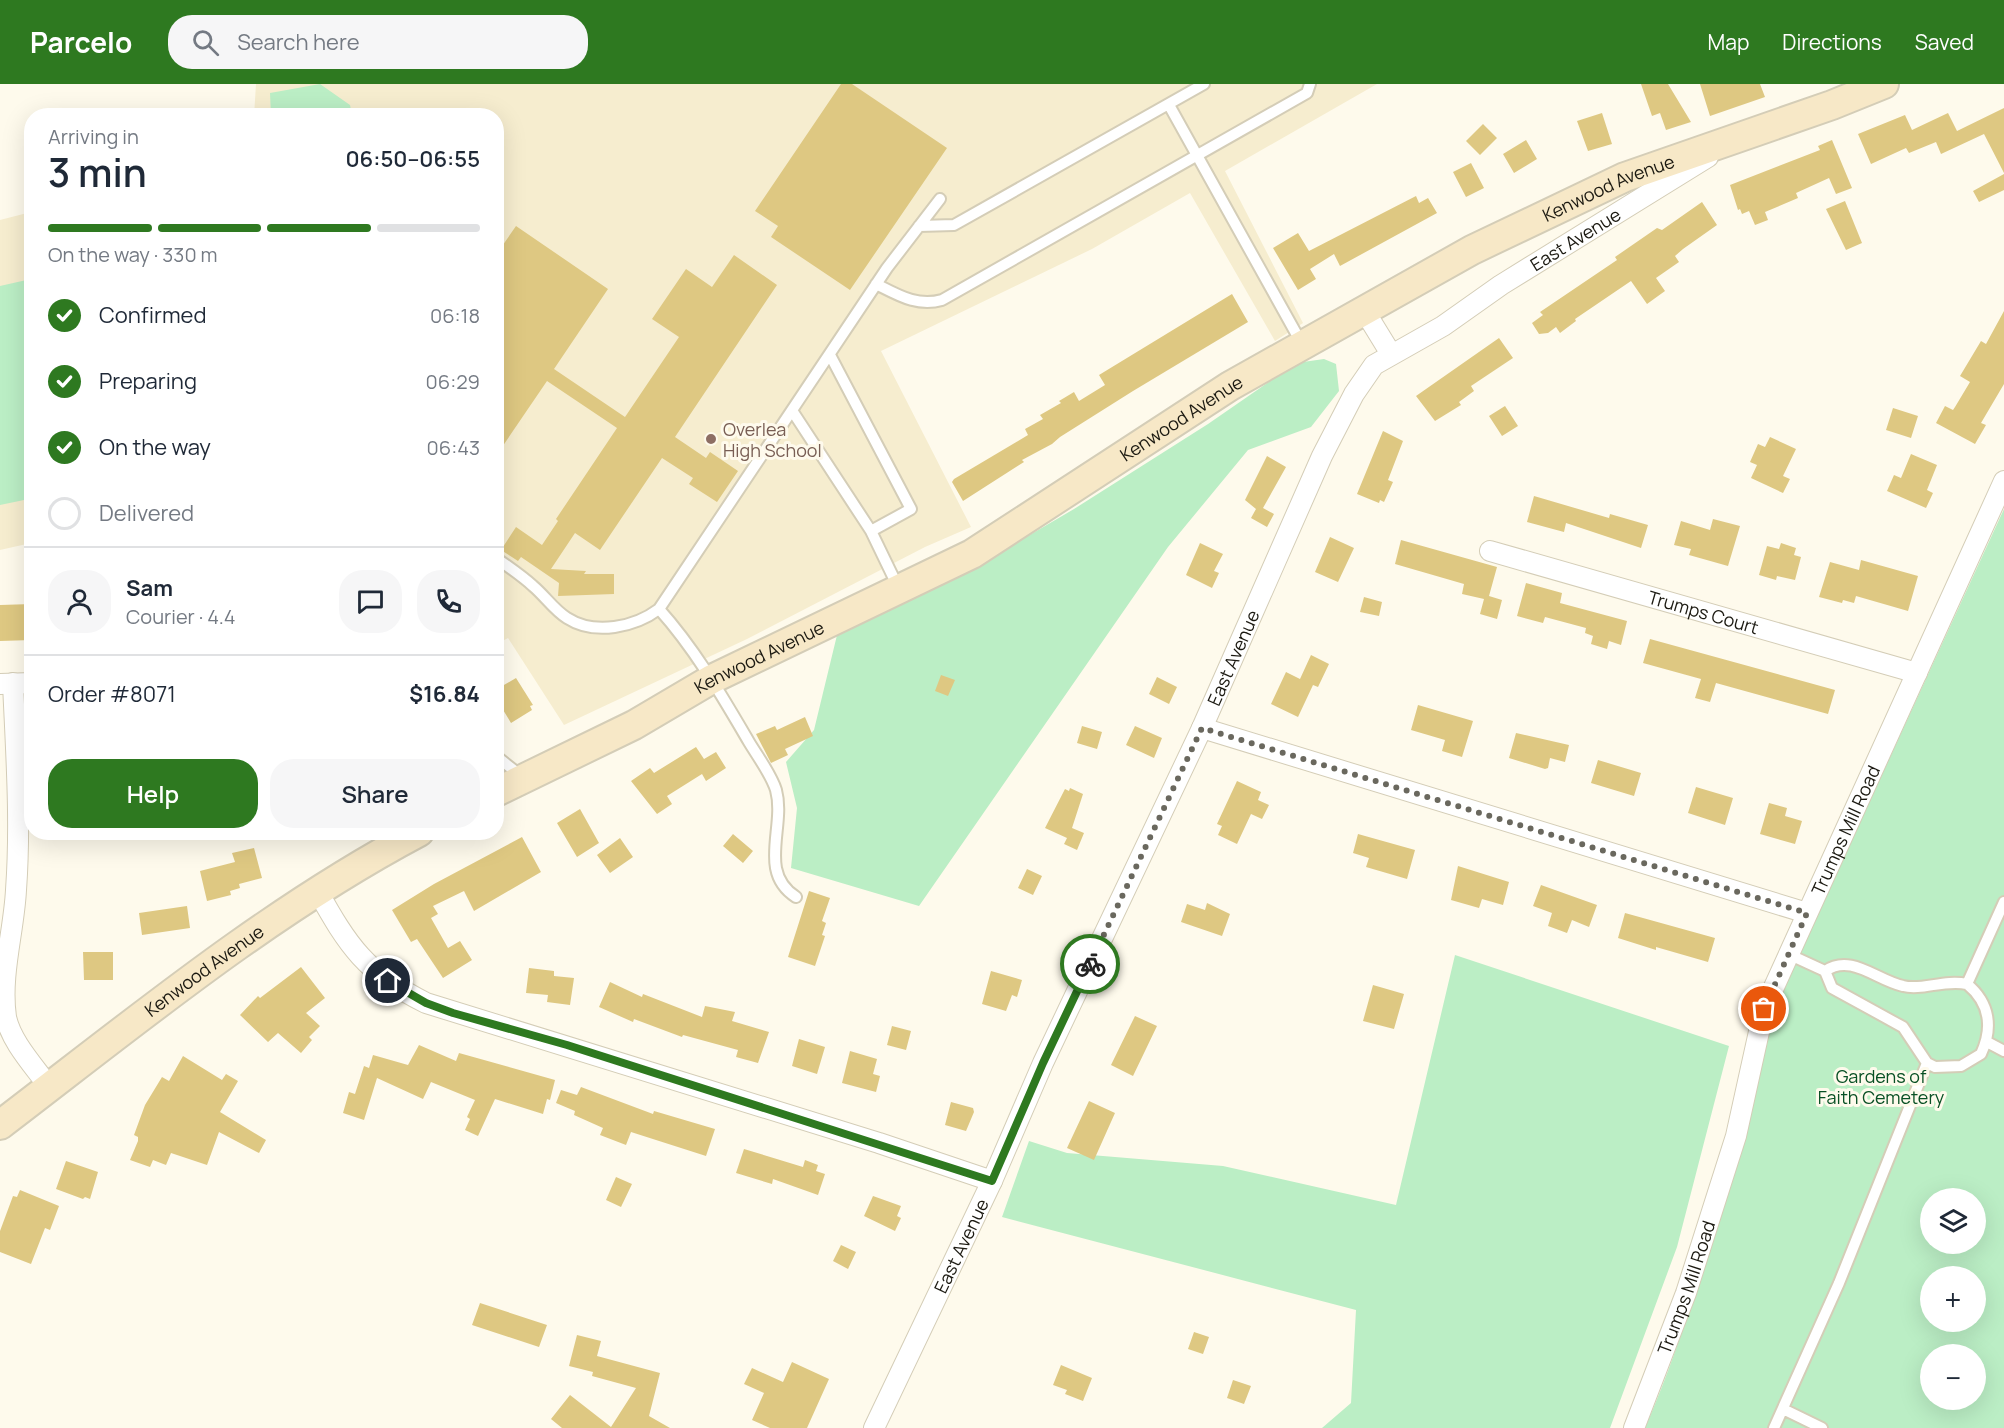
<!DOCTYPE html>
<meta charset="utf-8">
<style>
body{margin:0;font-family:Manrope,sans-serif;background:#f6f6f7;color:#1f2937;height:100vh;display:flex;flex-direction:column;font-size:22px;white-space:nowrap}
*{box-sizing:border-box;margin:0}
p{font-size:20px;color:#747a83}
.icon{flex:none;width:33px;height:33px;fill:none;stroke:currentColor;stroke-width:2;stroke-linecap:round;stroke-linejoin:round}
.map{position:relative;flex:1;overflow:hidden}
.drawer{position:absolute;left:24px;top:24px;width:480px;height:732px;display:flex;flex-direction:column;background:#fff;border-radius:24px;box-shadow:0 6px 24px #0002}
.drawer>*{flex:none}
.fabs{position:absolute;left:1920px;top:1104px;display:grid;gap:12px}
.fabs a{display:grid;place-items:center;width:66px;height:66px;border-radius:50%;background:#fff;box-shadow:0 6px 24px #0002;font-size:30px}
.pin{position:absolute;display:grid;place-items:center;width:51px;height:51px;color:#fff;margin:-26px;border:3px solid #fff;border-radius:50%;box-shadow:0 2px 6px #0007}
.courier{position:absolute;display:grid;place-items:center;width:60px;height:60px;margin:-30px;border:4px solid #2e7920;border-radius:50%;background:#fff;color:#222;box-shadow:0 2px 8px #0007}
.summary em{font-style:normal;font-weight:600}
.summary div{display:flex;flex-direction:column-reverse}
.summary{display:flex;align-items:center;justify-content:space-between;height:102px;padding:0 24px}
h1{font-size:39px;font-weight:600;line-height:45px}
.bar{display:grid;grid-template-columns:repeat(4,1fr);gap:9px 6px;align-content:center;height:72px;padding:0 24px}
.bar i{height:8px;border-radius:4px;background:#e0e1e3}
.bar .on{background:#2e7920}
.bar p{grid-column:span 4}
.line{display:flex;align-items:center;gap:15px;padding:0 24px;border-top:2px solid #e0e1e3}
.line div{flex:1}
.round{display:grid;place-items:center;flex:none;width:63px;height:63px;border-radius:24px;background:#f6f6f7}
ol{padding:0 24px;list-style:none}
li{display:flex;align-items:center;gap:18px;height:66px}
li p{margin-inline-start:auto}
li .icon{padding:6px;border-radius:50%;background:#2e7920;color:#fff;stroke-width:4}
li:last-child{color:#747a83}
li i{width:33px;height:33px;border:3px solid #e0e1e3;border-radius:50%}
.button{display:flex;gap:12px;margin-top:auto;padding:12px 24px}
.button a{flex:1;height:69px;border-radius:24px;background:#2e7920;color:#fff;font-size:24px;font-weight:600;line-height:69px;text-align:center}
.button a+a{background:#f6f6f7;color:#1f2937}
header{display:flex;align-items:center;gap:36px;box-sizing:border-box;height:84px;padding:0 30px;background:#2e7920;color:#fff}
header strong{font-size:28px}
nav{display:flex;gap:33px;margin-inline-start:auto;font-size:21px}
.search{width:420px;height:54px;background:#f6f6f7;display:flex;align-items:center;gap:15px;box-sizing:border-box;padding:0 21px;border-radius:24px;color:#747a83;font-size:22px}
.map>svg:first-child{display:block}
.built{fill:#f6edcf}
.green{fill:#bbeec5;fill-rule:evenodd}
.building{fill:#dec882}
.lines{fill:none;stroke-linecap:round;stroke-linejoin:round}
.lane-casing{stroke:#d4cdb7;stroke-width:14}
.street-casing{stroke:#d4cdb7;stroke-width:22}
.secondary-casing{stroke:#d4cdb7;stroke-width:32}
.lane{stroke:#fff;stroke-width:10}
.street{stroke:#fff;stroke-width:20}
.secondary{stroke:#f7e8c7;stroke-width:28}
.done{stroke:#6a685e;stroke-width:6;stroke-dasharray:0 10.8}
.route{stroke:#2e7920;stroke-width:8}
.education-dot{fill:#8d6e63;stroke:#fefaec;stroke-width:2}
.labels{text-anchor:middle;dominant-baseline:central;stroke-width:6;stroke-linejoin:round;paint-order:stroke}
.street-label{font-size:18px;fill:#1b1911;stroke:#fefaec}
.education-label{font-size:18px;fill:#785e54;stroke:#fefaec;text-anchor:start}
.park-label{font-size:18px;fill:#085024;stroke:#fefaec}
</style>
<header>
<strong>Parcelo</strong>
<div class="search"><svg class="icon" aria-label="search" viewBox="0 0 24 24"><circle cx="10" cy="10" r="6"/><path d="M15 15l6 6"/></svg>Search here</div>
<nav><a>Map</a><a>Directions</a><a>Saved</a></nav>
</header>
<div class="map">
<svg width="2004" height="1344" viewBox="0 0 2004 1344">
<rect width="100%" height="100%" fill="#fefaec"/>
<!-- built -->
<path class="built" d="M256,0H1377L1225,87L1303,239L1275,257L1190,109L1092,165L881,267L971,443L925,463L747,555L564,641L508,554L497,560L496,32H254Z
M31,128V459L0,466V136Z"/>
<!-- green -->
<path class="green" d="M320,0L350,21L352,31H271L270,9Z
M31,195V411L24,416L0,421V202Z
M1324,275L1336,280L1339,307L1311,343L1248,366L1168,463L919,822L791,784L797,724L786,678L814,646L838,547L963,490L1074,425L1208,340L1296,279Z
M2004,425V1344H1645C1707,1202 1734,1050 1784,904ZM1930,1114H1976V1160H1930ZM1930,1192H1976V1238H1930ZM1930,1270H1976V1316H1930Z
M1455,871L1729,962L1677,1163L1610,1344H1322L1351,1319L1356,1226L1002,1133L1029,1057L1067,1069L1223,1082L1396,1121Z"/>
<!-- building -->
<path class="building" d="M841,0H852L947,64L850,206L771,153L778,142L755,127Z
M1641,0H1668L1691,38L1666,46L1660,29L1652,32Z
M1700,0H1760L1765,13L1710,32Z
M2004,24V89L1984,50L1941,70L1936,58L1909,69L1906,64L1871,80L1858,50L1905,31L1912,46L1948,29L1957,47Z
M1602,29L1612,60L1588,67L1577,37Z
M1483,40L1497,54L1480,71L1466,57Z
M1526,56L1537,75L1514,89L1503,70Z
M1832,56L1852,104L1836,110L1829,94L1796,109L1798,114L1765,128L1768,136L1755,141L1749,127L1742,130L1740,125L1738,126L1730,101L1820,66L1818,62Z
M1471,79L1484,104L1466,113L1453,88Z
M2004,90V106L1979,118L1973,107Z
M1416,112L1419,119L1428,114L1437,129L1340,182L1334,170L1310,185L1316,195L1298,206L1273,164L1298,149L1309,167Z
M1845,117L1862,159L1846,166L1826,125Z
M1702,118L1717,141L1683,165L1675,172L1679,178L1656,194L1665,207L1647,220L1631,197L1575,235L1576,237L1560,249L1556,243L1548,249L1539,250L1532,239L1543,231L1540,228L1617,176L1615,173L1657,144L1662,146Z
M516,142L608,205L554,285L625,333L679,253L652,235L686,185L712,203L734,171L777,201L675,353L706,374L710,368L738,387L717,418L689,400L693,394L662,374L600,466L575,449L551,485L586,487L584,490H614V510L558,512L559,499L521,473L518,477L501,466L516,443L542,461L558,437L556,435L617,344L547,297L496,372V171Z
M1232,210L1248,238L1133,307L1060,353L1052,360L1022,376L1024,378L963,417L952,398L954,395L1028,351L1025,345L1043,335L1040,331L1061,319L1059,317L1074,308L1079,317L1105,301L1099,291Z
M2004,227V300L1981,339L1986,341L1975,360L1936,339L1945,322L1953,326L1955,323L1970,298L1960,292L1981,257L1986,260Z
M1499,254L1513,274L1471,302L1474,307L1459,318L1461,321L1435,337L1416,312Z
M1505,322L1518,342L1502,352L1489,332Z
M1893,324L1918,332L1911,354L1886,346Z
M1383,347L1403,357L1388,396L1393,398L1384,418L1380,416L1379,419L1357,410Z
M1770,353L1796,365L1783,392L1790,395L1783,409L1751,394L1757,381L1750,378L1758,360L1765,363Z
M1911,370L1937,381L1927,406L1933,409L1926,424L1887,407L1894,391L1901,394Z
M1267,372L1286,383L1263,424L1274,430L1267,443L1251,434L1256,425L1245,416Z
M1534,412L1609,434L1610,430L1648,441L1641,464L1566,439L1564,448L1527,438Z
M1713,435L1740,442L1728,482L1689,471L1691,465L1674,461L1681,437L1710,446Z
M1330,453L1354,464L1338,498L1315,488Z
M1401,456L1497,483L1489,512L1502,516L1497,535L1480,530L1484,515L1462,510L1464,500L1395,480Z
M1200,459L1223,470L1214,487L1219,489L1212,504L1186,491Z
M1781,459L1796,464L1794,471L1801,473L1795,496L1777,492L1776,496L1759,491L1767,462L1779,465Z
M1861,476L1918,492L1908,527L1856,512L1854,519L1843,516L1842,519L1819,513L1830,478L1859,486Z
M1526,499L1562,509L1560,519L1627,537L1621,561L1609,557L1607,565L1591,560L1593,552L1585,549L1586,544L1545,533L1543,539L1517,532Z
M1364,513L1382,518L1379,532L1360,528Z
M32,520V556L0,557V521Z
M1650,555L1835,606L1828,630L1716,599L1710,618L1695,614L1701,595L1643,579Z
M1311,571L1329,580L1318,603L1313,601L1298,633L1271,620L1286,588L1300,595Z
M941,591L955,596L948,612L935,607Z
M1157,593L1177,603L1169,620L1149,610Z
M516,594L533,621L530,622L532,626L511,639L497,616L502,613L497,605Z
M1418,621L1473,637L1462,673L1442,667L1445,656L1411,646Z
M805,633L813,652L785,665L788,671L771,679L756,650L775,642L777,646Z
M1082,642L1102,648L1097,665L1077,659Z
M1135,642L1162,654L1154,674L1126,661Z
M1516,649L1569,661L1565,678L1550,674L1548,684L1545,685L1509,674Z
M696,663L704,675L716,668L726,684L706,697L702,690L667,712L672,720L657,730L631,697L650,684L654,689Z
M1598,676L1641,689L1634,712L1591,699Z
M1237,697L1261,708L1258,716L1269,721L1262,735L1251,730L1237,760L1218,751L1222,742L1217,740Z
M1696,703L1733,714L1725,741L1688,729Z
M1070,704L1083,710L1072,744L1084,749L1077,766L1064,760L1067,754L1045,744L1065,705L1069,707Z
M1769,719L1787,724L1785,732L1802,737L1795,760L1760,750Z
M580,725L599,759L577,773L557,739Z
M733,750L753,767L743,779L723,762Z
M1358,750L1415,766L1407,795L1366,783L1369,774L1353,769Z
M522,753L541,788L474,827L464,807L433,822L438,830L431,834L448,864L460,857L472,876L443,894L417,855L411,858L392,826L434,800Z
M620,754L633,773L610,789L597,771Z
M254,764L262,794L239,800L240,804L230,807L231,811L207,817L200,787L235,778L232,769Z
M1458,782L1509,798L1503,821L1482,815L1479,824L1451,816Z
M1027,785L1042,792L1033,811L1018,804Z
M1541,801L1597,821L1589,843L1572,836L1567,849L1548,842L1552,829L1533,822Z
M809,807L830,814L822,837L826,839L822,851L825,852L815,882L788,873Z
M1207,819L1230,830L1222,852L1181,838L1187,820L1205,826Z
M187,822L190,844L142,851L139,829Z
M1625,829L1715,854L1708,878L1656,863V866L1618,854Z
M83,868H113V896H84Z
M301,883L325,914L306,929L320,942L309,953L312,956L301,969L278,949L268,958L240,931L258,912L260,914Z
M529,884L554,887V892L574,894L570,921L547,918L548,911L526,909Z
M991,887L1022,896L1017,913L1012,911L1006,927L982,920Z
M610,898L642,913L643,910L702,933L705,922L735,928L732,937L769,948L758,979L736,973L738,966L683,951L682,953L634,935L633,938L599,923Z
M1373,901L1404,910L1394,945L1363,937Z
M1135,932L1157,942L1133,992L1111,981Z
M892,942L911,947L906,966L887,961Z
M799,955L825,963L817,990L792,982Z
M419,961L456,977L459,969L555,996L550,1016L547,1015L543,1030L495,1015L478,1052L465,1046L470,1035L467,1033L475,1016L431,998L423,1015L377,994L364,1036L343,1029L349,1008L355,1010L364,982L369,984L373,971L408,981Z
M850,967L877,975L873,990L880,992L876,1008L842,999Z
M183,972L222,996L226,990L238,997L220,1028L266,1056L259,1069L219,1048L207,1081L171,1069L166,1081L153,1076L150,1083L130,1076L138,1057V1053L134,1051L145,1021L162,993L169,997Z
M581,1003L653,1030L654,1027L715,1045L706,1072L631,1048L626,1061L600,1051L603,1044L574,1031L575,1027L556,1019L561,1006L577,1011Z
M1089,1017L1115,1029L1094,1076L1067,1064Z
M951,1018L973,1024L974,1028L966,1047L945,1041Z
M744,1065L803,1083L805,1076L818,1081L816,1087L825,1090L818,1111L773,1095L772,1100L736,1089Z
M66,1077L98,1088L90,1115L85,1113L83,1115L56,1105Z
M616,1093L632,1100L621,1123L606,1116Z
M20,1106L59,1122L50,1146L45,1144L31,1180L0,1168V1147L13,1112L17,1113Z
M873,1112L901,1122L897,1132L901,1134L895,1147L864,1132Z
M841,1161L856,1168L848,1185L833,1177Z
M480,1219L547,1241L539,1263L472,1241Z
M1194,1248L1209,1253L1203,1270L1188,1265Z
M577,1251L601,1257L597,1272L660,1289L649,1332L670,1344H562L551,1335L570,1311L611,1343L636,1304L592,1292L593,1288L569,1282Z
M792,1278L829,1295L807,1344H770L752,1336L764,1309L744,1300L752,1284L783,1298Z
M1061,1281L1092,1294L1083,1317L1065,1310L1067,1306L1053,1301Z
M1233,1296L1251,1302L1244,1320L1227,1314Z"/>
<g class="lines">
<!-- lane casing -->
<g class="lane-casing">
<path id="lane" d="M1169,21L1302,260
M919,142L954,141L1204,0
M876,200C898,211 917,223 942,216L1307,9L1310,0
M830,271L911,425L871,447
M793,328L871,447L899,505
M496,474C509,483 522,492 533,502C545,512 554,526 567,534C595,552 635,543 659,525L887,184L940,115
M659,525C695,565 722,612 749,658C758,673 771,690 776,706C786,743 757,788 796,813
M496,672L521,692
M1788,870L1825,887L1832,904L1903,943L1927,979L1935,983L1961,982L1981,970C1993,944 1990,919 1967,900C1944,895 1922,907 1903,902C1876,896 1851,869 1825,887
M1967,900L2004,818
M1987,958L2004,967
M1783,1325L1822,1344
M1774,1344L1839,1199L1927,979"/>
</g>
<!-- street casing -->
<g class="street-casing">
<g id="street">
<path d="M1364,226L1391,270"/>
<path id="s1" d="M1490,467L1917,589"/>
<path d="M13,599C16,668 21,737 16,806C14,847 0,891 6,933C11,958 35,983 49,1003"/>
<path d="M0,600L32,599"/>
<path d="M1202,644L1807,829"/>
<path d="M317,806C348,862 366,889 426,919L879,1059L992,1097"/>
<path id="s2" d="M874,1344L992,1097L1043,979L1202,644L1322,372L1354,310L1374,281L1443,242L1501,201L1708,73"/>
<path id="s3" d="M1634,1344L1686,1209L1736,1052L1764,925L2004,397"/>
</g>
</g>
<!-- secondary casing -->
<g class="secondary-casing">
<g id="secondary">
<path id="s4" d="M496,708L634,641L712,595L972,470L1230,302L1472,166L1625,93L1832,21L1884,0"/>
<path id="s5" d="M0,1041C135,938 268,828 419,748"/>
</g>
</g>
<!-- lane -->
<use href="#lane" class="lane"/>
<!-- street -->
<use href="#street" class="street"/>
<!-- secondary -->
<use href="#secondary" class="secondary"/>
</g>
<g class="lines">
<!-- done -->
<path class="done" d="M1090,880L1202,644L1807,829L1764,925"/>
<!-- route -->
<path class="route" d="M388,897L426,919L453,929L567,961L992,1097L1043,979L1090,880"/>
</g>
<!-- markers -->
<circle class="education-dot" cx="711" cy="355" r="6"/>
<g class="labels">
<!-- street labels -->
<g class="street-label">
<text stroke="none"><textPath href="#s4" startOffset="1268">Kenwood Avenue</textPath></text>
<text stroke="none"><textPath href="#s2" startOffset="1413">East Avenue</textPath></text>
<text stroke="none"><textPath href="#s4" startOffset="782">Kenwood Avenue</textPath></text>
<text stroke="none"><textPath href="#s1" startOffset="222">Trumps Court</textPath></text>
<text stroke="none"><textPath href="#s4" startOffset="296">Kenwood Avenue</textPath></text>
<text stroke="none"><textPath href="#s2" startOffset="850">East Avenue</textPath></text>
<text stroke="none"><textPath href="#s3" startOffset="636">Trumps Mill Road</textPath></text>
<text stroke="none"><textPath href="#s5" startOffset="256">Kenwood Avenue</textPath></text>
<text stroke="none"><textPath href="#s2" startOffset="202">East Avenue</textPath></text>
<text stroke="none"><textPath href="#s3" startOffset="150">Trumps Mill Road</textPath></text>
</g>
<!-- education labels -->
<g class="education-label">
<text x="723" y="345">Overlea<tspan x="723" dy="21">High School</tspan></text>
</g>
<!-- park labels -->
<g class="park-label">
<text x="1881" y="992">Gardens of<tspan x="1881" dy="21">Faith Cemetery</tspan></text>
</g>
</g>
</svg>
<div class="fabs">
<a><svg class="icon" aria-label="layers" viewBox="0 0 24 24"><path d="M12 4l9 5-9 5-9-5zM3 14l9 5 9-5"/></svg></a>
<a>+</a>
<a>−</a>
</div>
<div class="pin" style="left:1764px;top:925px;background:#ea580c"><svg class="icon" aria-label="bag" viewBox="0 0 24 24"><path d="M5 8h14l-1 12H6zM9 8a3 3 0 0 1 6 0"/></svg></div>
<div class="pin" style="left:388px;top:897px;background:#1f2937"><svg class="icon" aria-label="home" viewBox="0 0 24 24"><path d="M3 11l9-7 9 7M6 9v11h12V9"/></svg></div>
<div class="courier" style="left:1090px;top:880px"><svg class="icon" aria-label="bike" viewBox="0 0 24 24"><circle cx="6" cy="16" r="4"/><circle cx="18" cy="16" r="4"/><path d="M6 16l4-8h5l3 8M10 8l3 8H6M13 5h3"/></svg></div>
<section class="drawer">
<div class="summary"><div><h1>3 min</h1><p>Arriving in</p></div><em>06:50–06:55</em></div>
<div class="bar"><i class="on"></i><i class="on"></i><i class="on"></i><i></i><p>On the way · 330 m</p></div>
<ol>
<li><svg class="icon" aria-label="check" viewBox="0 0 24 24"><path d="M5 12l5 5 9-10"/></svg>Confirmed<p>06:18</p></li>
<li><svg class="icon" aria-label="check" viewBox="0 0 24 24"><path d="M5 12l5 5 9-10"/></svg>Preparing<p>06:29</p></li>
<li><svg class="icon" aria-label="check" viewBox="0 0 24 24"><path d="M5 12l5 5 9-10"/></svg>On the way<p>06:43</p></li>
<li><i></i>Delivered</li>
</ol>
<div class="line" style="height:108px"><a class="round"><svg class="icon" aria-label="person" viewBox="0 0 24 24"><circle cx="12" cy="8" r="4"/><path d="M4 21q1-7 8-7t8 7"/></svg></a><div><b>Sam</b><p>Courier · 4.4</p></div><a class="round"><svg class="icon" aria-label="chat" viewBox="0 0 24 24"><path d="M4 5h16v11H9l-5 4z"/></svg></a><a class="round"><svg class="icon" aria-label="phone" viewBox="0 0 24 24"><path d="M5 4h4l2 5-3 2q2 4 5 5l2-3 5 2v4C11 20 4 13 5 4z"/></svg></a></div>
<div class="line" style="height:78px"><div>Order #8071</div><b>$16.84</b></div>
<div class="button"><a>Help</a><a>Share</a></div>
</section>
</div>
